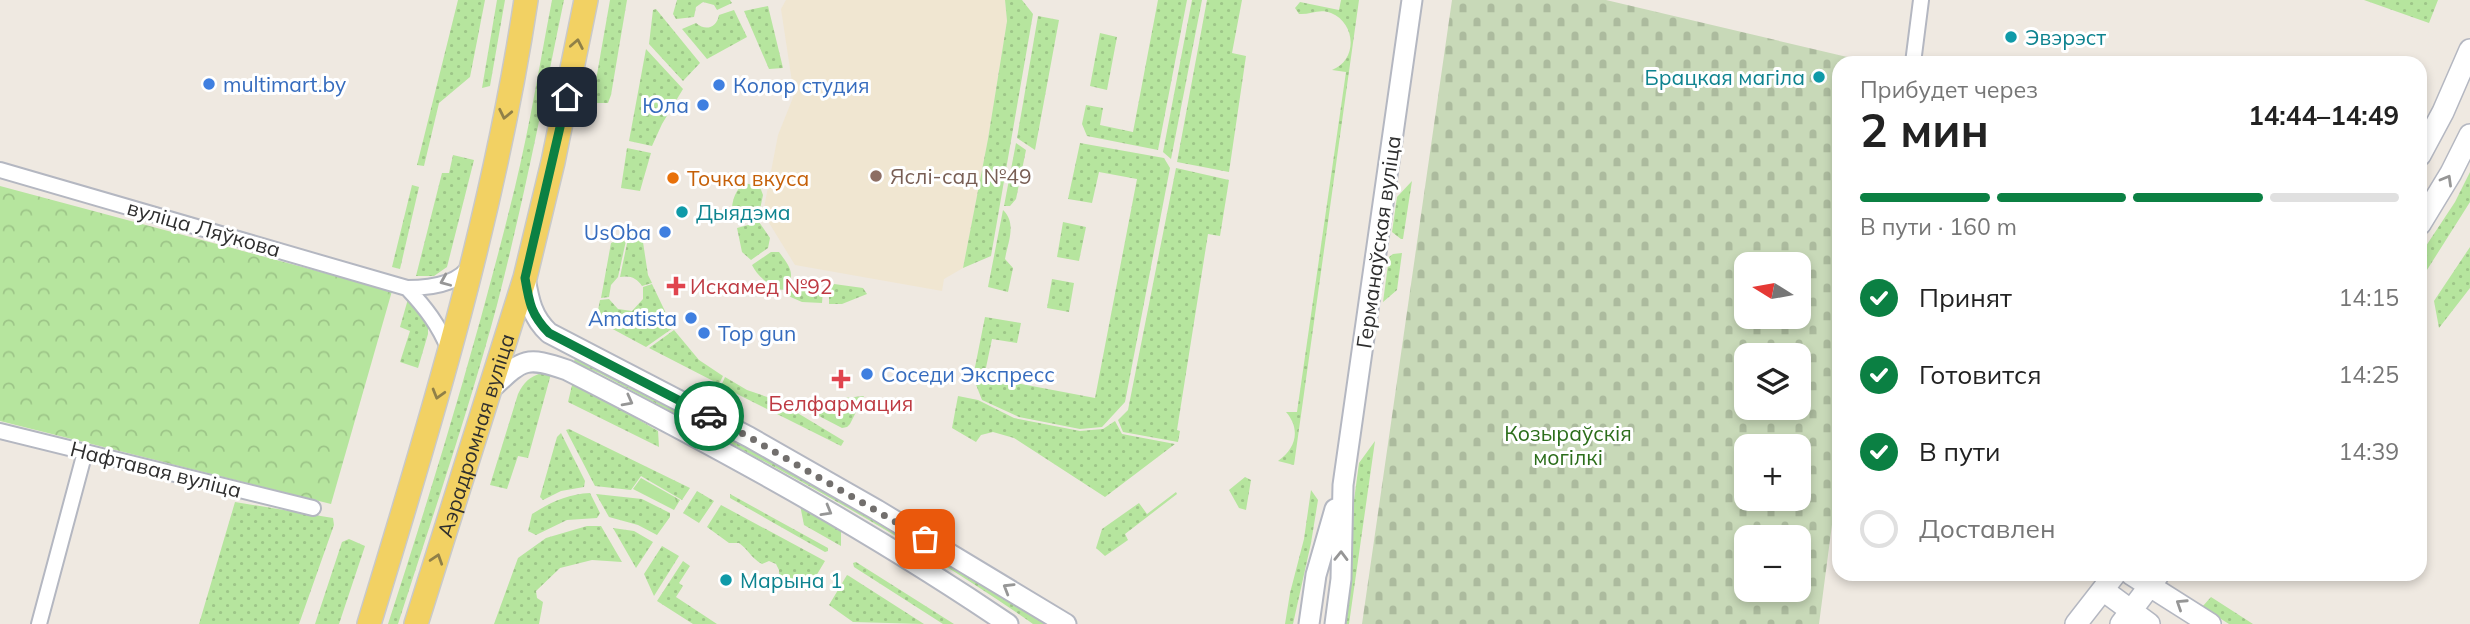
<!DOCTYPE html>
<html lang="ru">
<meta charset="utf-8">
<style>
body{margin:0;font-family:Mulish,sans-serif;background:#f2f2f2;color:#222;height:100vh;display:flex;flex-direction:column;font-size:26px;white-space:nowrap}
*{box-sizing:border-box;margin:0}
p{font-size:23px;color:#767676}
.icon{flex:none;width:38px;height:38px;fill:none;stroke:currentColor;stroke-width:2;stroke-linecap:round;stroke-linejoin:round}
.map{position:relative;flex:1;overflow:hidden}
.details{position:absolute;left:1832px;top:56px;width:595px;height:525px;display:flex;flex-direction:column;background:#fff;border-radius:21px;box-shadow:0 4px 10px #0003}
.details>*{flex:none}
.needle{width:46px;rotate:281deg}
.buttons{position:absolute;left:1734px;top:252px;display:grid;gap:14px}
.buttons a{display:grid;place-items:center;width:77px;height:77px;border-radius:14px;background:#fff;box-shadow:0 4px 10px #0003;font-size:35px}
.pin{position:absolute;display:grid;place-items:center;width:60px;height:60px;color:#fff;margin:-30px;border-radius:14px;box-shadow:0 4px 10px #0006}
.courier{position:absolute;display:grid;place-items:center;width:70px;height:70px;margin:-35px;border:5px solid #0b8043;border-radius:50%;background:#fff;color:#222;box-shadow:0 2px 9px #0007}
.headline em{font-style:normal;font-weight:700}
.headline div{display:flex;flex-direction:column-reverse}
.headline{display:flex;align-items:center;justify-content:space-between;height:119px;padding:0 28px}
h1{font-size:46px;font-weight:700;line-height:52px}
.bar{display:grid;grid-template-columns:repeat(4,1fr);gap:10px 7px;align-content:center;height:84px;padding:0 28px}
.bar i{height:9px;border-radius:5px;background:#e0e0e0}
.bar .active{background:#0b8043}
.bar p{grid-column:span 4}
ol{padding:0 28px;list-style:none}
li{display:flex;align-items:center;gap:21px;height:77px}
li p{margin-inline-start:auto}
li .icon{padding:7px;border-radius:50%;background:#0b8043;color:#fff;stroke-width:4}
li:last-child{color:#767676}
li i{width:38px;height:38px;border:4px solid #e0e0e0;border-radius:50%}
.map>svg:first-child{display:block}
.education{fill:#f0e6d1}
.grass{fill:url(#grass-dots)}
.forest{fill:url(#forest-crowns)}
.cemetery{fill:url(#cemetery-stones);fill-rule:evenodd}
.park{fill:url(#park-tufts)}
.lines{fill:none;stroke-linecap:round;stroke-linejoin:round}
.minor-casing{stroke:#b4b7c1;stroke-width:18}
.tertiary-casing{stroke:#b4b7c1;stroke-width:23}
.secondary-casing{stroke:#b4b7c1;stroke-width:24}
.primary-casing{stroke:#c9c9c9;stroke-width:26}
.minor{stroke:#fff;stroke-width:14}
.tertiary{stroke:#fff;stroke-width:19}
.secondary{stroke:#fff;stroke-width:21}
.primary{stroke:#f2d163;stroke-width:23}
.oneway{stroke:#908048}
.oneway2{stroke:#969696}
.done{stroke:#726f6d;stroke-width:7;stroke-dasharray:0 12.6}
.route{stroke:#0b8043;stroke-width:9}
.culture-dot{fill:#0f9aa8;stroke:#fff;stroke-width:2.5}
.shop-dot{fill:#3f7fe0;stroke:#fff;stroke-width:2.5}
.education-dot{fill:#8d6e63;stroke:#fff;stroke-width:2.5}
.food-dot{fill:#e8710a;stroke:#fff;stroke-width:2.5}
.health-dot{fill:#e0444e;stroke:#fff;stroke-width:2.5}
.labels{text-anchor:middle;dominant-baseline:central;stroke-width:6;stroke-linejoin:round;paint-order:stroke}
.culture-label{font-size:21px;fill:#0d838f;stroke:#fff;text-anchor:start}
.shop-label{font-size:21px;fill:#366cbe;stroke:#fff;text-anchor:start}
.education-label{font-size:21px;fill:#785e54;stroke:#fff;text-anchor:start}
.food-label{font-size:21px;fill:#c56008;stroke:#fff;text-anchor:start}
.street-label{font-size:21px;fill:#2e2e2e;stroke:#fff}
.health-label{font-size:21px;fill:#be3a42;stroke:#fff;text-anchor:start}
.park-label{font-size:21px;fill:#2c6e1b;stroke:#fff}
</style>
<div class="map">
<svg width="2470" height="624" viewBox="0 0 2470 624">
<defs>
<pattern id="grass-dots" width="8" height="8" patternUnits="userSpaceOnUse" patternTransform="scale(1.75)"><rect width="8" height="8" fill="#b6e59e"/><path d="M2 2h.1M6 6h.1" fill="none" stroke="#9dc588" stroke-width="1.8" stroke-linecap="round"/></pattern>
<pattern id="forest-crowns" width="20" height="18" patternUnits="userSpaceOnUse" patternTransform="scale(1.75)"><rect width="20" height="18" fill="#b6e59e"/><path d="M2 6a3 3 0 1 1 6 0M12 15a3 3 0 1 1 6 0" fill="none" stroke="#9dc588"/></pattern>
<pattern id="cemetery-stones" width="16" height="16" patternUnits="userSpaceOnUse" patternTransform="scale(1.75)"><rect width="16" height="16" fill="#c8d9b8"/><path d="M2 7V4a2 2 0 0 1 4 0v3zM10 15v-3a2 2 0 0 1 4 0v3z" fill="#acbb9e"/></pattern>
<pattern id="park-tufts" width="24" height="20" patternUnits="userSpaceOnUse" patternTransform="scale(1.75)"><rect width="24" height="20" fill="#b6e59e"/><path d="M3 7l-1-3M5 7V3M7 7l1-3M15 17l-1-3M17 17v-4M19 17l1-3" fill="none" stroke="#9dc588"/></pattern>
</defs>
<rect width="100%" height="100%" fill="#efe9e1"/>
<!-- education -->
<path class="education" d="M786,0H1005L1007,21L988,139L963,268L944,279L942,291L795,265L763,213L778,135L794,95L781,9Z"/>
<!-- grass -->
<path class="grass" d="M458,0H485L470,77L439,103L424,166L417,165Z
M497,0H505L490,86L482,88Z
M552,0H564C543,102 523,204 497,305C468,413 432,518 398,624H388C435,480 479,334 515,187C530,125 540,62 552,0Z
M610,0H627L611,95L608,103H592Z
M677,0H730L732,3L717,10L714,5L703,2L696,7L694,17L676,19L673,14Z
M1005,0H1022L1033,14L991,256L963,268L988,139L1007,21Z
M1158,0H1187L1158,150L1087,136L1082,124L1086,105L1103,108L1100,125L1133,132Z
M1192,0H1202L1171,159L1163,152Z
M1207,0H1242L1232,53L1246,56L1229,172L1177,162Z
M1341,0H1359L1294,465L1278,461C1296,449 1301,429 1286,412H1297L1346,72L1332,70C1358,60 1356,23 1331,13C1319,8 1310,15 1299,14L1295,8L1300,2L1339,10Z
M2364,0H2438L2429,23Z
M768,6L783,68L769,69L744,11Z
M656,9L700,63L683,81L649,44L653,10Z
M734,10L747,37L707,59L682,29L696,23C706,32 717,27 719,15Z
M1038,16L1059,20L1035,150L1017,138Z
M1100,33L1117,37L1107,90L1090,86Z
M646,49L683,89L662,124L652,146L629,141Z
M1016,143L1026,150L1016,199L1010,206H1004Z
M1080,143L1164,158L1170,168L1125,402L1102,427L1080,429L1019,417L982,400L973,377L985,317L1021,323L1017,343L992,339L984,377L1095,398L1137,179L1099,172L1092,203L1068,199Z
M627,148L651,153L640,191L621,188Z
M453,155L474,160L447,267L434,276H416L442,173H449Z
M1176,168L1229,180L1220,236L1208,234L1177,430L1180,431L1178,442L1123,432L1118,420L1128,410Z
M2470,172V202L2420,281V255L2455,202Z
M1412,181L1403,239H1401L1392,232L1397,197Z
M745,183L760,187L763,195L759,214L752,219L739,221L732,217C731,204 734,190 745,183Z
M412,185L419,187L400,269L392,267Z
M1003,210C1017,223 1008,242 1005,259L1013,268L1008,292L988,287Z
M759,222L770,238L768,248L751,260L742,252L737,228Z
M1063,222L1086,227L1079,261L1057,257Z
M641,229L648,275L652,283L642,286C637,278 630,275 620,277L629,234Z
M627,236L618,277L611,285L609,297L601,298L611,243Z
M2470,247V288L2439,328L2434,301Z
M771,252H779C790,267 797,275 784,290C772,289 757,276 752,265Z
M1402,253L1397,290L1383,302L1389,257L1393,254Z
M799,277L817,281L819,287L823,290L822,303L802,302L786,295Z
M1052,279L1074,283L1069,312L1047,308Z
M652,284L673,328L646,347L596,320L600,300L609,299L618,309L632,311L643,299V287Z
M834,284L863,288L867,294L842,304H829V291Z
M408,299L428,320V334L418,368L400,362L410,331L400,327Z
M674,330L699,360L723,376L719,384L649,348Z
M575,357L799,472L1008,599L1045,624H1033C896,528 746,452 599,373L576,364L574,362Z
M542,373L551,374L528,458L518,456L507,489L490,485L518,394C524,382 529,377 542,373Z
M725,377L747,390L776,400L844,441L841,446L721,386Z
M573,381L658,431L659,447L568,402Z
M864,396L850,424L847,427L842,428L794,403Z
M958,396L978,400L1014,418L1080,431L1103,429L1115,421L1122,434L1175,444L1105,497L1014,438L993,432L981,435L976,442L952,428Z
M569,429L690,488L682,500L641,476L631,490L595,486L566,430Z
M561,433L585,481L584,487L561,491L543,500L540,497L557,437Z
M1375,441L1349,624H1342L1348,545L1359,463Z
M1245,477L1251,480L1246,510L1239,508L1229,490Z
M1311,490L1318,500L1311,543L1293,624H1285L1290,593L1304,539Z
M697,491L714,501L699,523L683,513Z
M1176,492L1177,494L1125,534L1128,540L1105,556L1096,548L1102,529L1139,503L1147,514Z
M590,493L600,513L597,518L567,520L536,535L528,531L532,514C551,502 568,494 590,493Z
M596,494L642,499L670,513V517L657,535L638,525L609,517Z
M730,494L828,548V551L825,552L730,498Z
M235,502L333,518L334,525L299,624H199Z
M721,505L825,561L807,591L779,574V570L776,564L769,561L762,564C750,557 749,550 739,543H729L707,527Z
M800,505L836,525L841,531V546L804,525Z
M587,526H601L622,562L592,560L560,568L536,591L537,598L543,602L539,624H494L518,558L546,538Z
M613,528L634,531L653,542L636,568Z
M349,539L365,546L339,624H315L342,542Z
M662,546L679,556L654,596L644,574Z
M683,561L690,566L679,583L683,586L676,597L717,624H693L657,601Z
M856,562L954,624H943L854,567L853,563Z
M847,575L849,576L924,624L853,622L829,605Z
M2211,597L2253,624H2229L2202,607Z"/>
<!-- forest -->
<path class="forest" d="M0,186L392,291L331,504L0,421Z"/>
<!-- cemetery -->
<path class="cemetery" d="M1452,0H1606L1860,60L1889,63H1839V471L1819,624H1362ZM1746,264H1799V317H1746ZM1746,355H1799V408H1746ZM1746,446H1799V499H1746ZM1746,537H1799V590H1746Z"/>
<!-- park -->
<path class="park" d="M641,478L680,500L674,510L633,489Z"/>
<g class="lines">
<!-- minor casing -->
<g class="minor-casing">
<path id="minor" d="M1913,63L1921,0
M0,170L407,288C428,288 459,285 471,264
M407,288C425,307 439,325 449,350
M0,431L313,508
M39,624L85,452"/>
</g>
<!-- tertiary casing -->
<g class="tertiary-casing">
<path id="tertiary" d="M525,278C529,301 532,317 549,333L749,437L877,510L1066,624
M490,390C522,360 524,355 567,370C718,447 868,529 1008,624
M1309,624L1316,575L1335,509
M1335,624L1341,579L1343,485L1412,0"/>
</g>
<!-- secondary casing -->
<g class="secondary-casing">
<path id="secondary" d="M2420,155L2443,112L2470,50
M2420,224L2451,173L2470,135
M2131,574L2210,624
M2103,590L2149,624
M2076,624L2115,574
M2121,624L2158,575"/>
</g>
<!-- primary casing -->
<g class="primary-casing">
<g id="primary">
<path d="M369,624C432,419 494,213 526,0"/>
<path id="s1" d="M416,624L525,278L553,162L586,0"/>
</g>
</g>
<!-- minor -->
<use href="#minor" class="minor"/>
<!-- tertiary -->
<use href="#tertiary" class="tertiary"/>
<!-- secondary -->
<use href="#secondary" class="secondary"/>
<!-- primary -->
<use href="#primary" class="primary"/>
</g>
<!-- one-way arrows -->
<defs><path id="oneway-chevron" d="M-2-3.5L2.5 0L-2 3.5" fill="none" stroke-width="1.6" stroke-linecap="round" stroke-linejoin="round" transform="scale(1.75)"/></defs>
<g class="oneway">
<use href="#oneway-chevron" transform="translate(577 44) rotate(-79)"/>
<use href="#oneway-chevron" transform="translate(505 114) rotate(102)"/>
<use href="#oneway-chevron" transform="translate(438 394) rotate(106)"/>
<use href="#oneway-chevron" transform="translate(437 559) rotate(-72)"/>
</g>
<g class="oneway2">
<use href="#oneway-chevron" transform="translate(2447 180) rotate(-60)"/>
<use href="#oneway-chevron" transform="translate(445 281) rotate(157)"/>
<use href="#oneway-chevron" transform="translate(628 401) rotate(28)"/>
<use href="#oneway-chevron" transform="translate(827 511) rotate(30)"/>
<use href="#oneway-chevron" transform="translate(1341 556) rotate(-89)"/>
<use href="#oneway-chevron" transform="translate(1008 588) rotate(-149)"/>
<use href="#oneway-chevron" transform="translate(2181 604) rotate(-147)"/>
</g>
<g class="lines">
<!-- done -->
<path class="done" d="M709,416L749,437L925,539"/>
<!-- route -->
<path class="route" d="M567,97L525,278C529,302 531,315 549,333L709,416"/>
</g>
<!-- markers -->
<g class="culture-dot">
<circle cx="2011" cy="37" r="7"/>
<circle cx="1819" cy="77" r="7"/>
<circle cx="682" cy="212" r="7"/>
<circle cx="726" cy="580" r="7"/>
</g>
<g class="shop-dot">
<circle cx="209" cy="84" r="7"/>
<circle cx="719" cy="85" r="7"/>
<circle cx="703" cy="105" r="7"/>
<circle cx="665" cy="232" r="7"/>
<circle cx="691" cy="318" r="7"/>
<circle cx="704" cy="333" r="7"/>
<circle cx="867" cy="374" r="7"/>
</g>
<circle class="education-dot" cx="876" cy="176" r="7"/>
<circle class="food-dot" cx="673" cy="178" r="7"/>
<g class="health-dot">
<path d="M672.5 275.5h7v7h7v7h-7v7h-7v-7h-7v-7h7z"/>
<path d="M837.5 368.5h7v7h7v7h-7v7h-7v-7h-7v-7h7z"/>
</g>
<g class="labels">
<!-- culture labels -->
<g class="culture-label">
<text x="2025" y="37">Эвэрэст</text>
<text x="1805" y="77" text-anchor="end">Брацкая магіла</text>
<text x="696" y="212">Дыядэма</text>
<text x="740" y="580">Марына 1</text>
</g>
<!-- shop labels -->
<g class="shop-label">
<text x="223" y="84">multimart.by</text>
<text x="733" y="85">Колор студия</text>
<text x="689" y="105" text-anchor="end">Юла</text>
<text x="651" y="232" text-anchor="end">UsOba</text>
<text x="677" y="318" text-anchor="end">Amatista</text>
<text x="718" y="333">Top gun</text>
<text x="881" y="374">Соседи Экспресс</text>
</g>
<!-- education labels -->
<g class="education-label">
<text x="890" y="176">Яслі-сад №49</text>
</g>
<!-- food labels -->
<g class="food-label">
<text x="687" y="178">Точка вкуса</text>
</g>
<!-- street labels -->
<g class="street-label">
<text transform="translate(204 228) rotate(16)">вуліца Ляўкова</text>
<text transform="translate(1378 242) rotate(-82)">Германаўская вуліца</text>
<text stroke="none"><textPath href="#s1" startOffset="198">Аэрадромная вуліца</textPath></text>
<text transform="translate(156 469) rotate(14)">Нафтавая вуліца</text>
</g>
<!-- health labels -->
<g class="health-label">
<text x="690" y="286">Искамед №92</text>
<text x="841" y="403" text-anchor="middle">Белфармация</text>
</g>
<!-- park labels -->
<g class="park-label">
<text x="1568" y="433">Козыраўскія<tspan x="1568" dy="24">могілкі</tspan></text>
</g>
</g>
</svg>
<div class="buttons">
<a><svg class="needle" viewBox="-14 -14 28 28"><path d="M0-13l5 13h-10z" fill="#e53935"/><path d="M0 13l5-13h-10z" fill="#767676"/></svg></a>
<a><svg class="icon" aria-label="layers" viewBox="0 0 24 24"><path d="M12 4l9 5-9 5-9-5zM3 14l9 5 9-5"/></svg></a>
<a>+</a>
<a>−</a>
</div>
<div class="pin" style="left:925px;top:539px;background:#ea580c"><svg class="icon" aria-label="bag" viewBox="0 0 24 24"><path d="M5 8h14l-1 12H6zM9 8a3 3 0 0 1 6 0"/></svg></div>
<div class="pin" style="left:567px;top:97px;background:#1f2937"><svg class="icon" aria-label="home" viewBox="0 0 24 24"><path d="M3 11l9-7 9 7M6 9v11h12V9"/></svg></div>
<div class="courier" style="left:709px;top:416px"><svg class="icon" aria-label="car" viewBox="0 0 24 24"><path d="M5 17H2v-5l4-1 3-4h7l3 4 3 1v5h-3M9 17h6M6 11h13"/><circle cx="7" cy="17" r="2"/><circle cx="17" cy="17" r="2"/></svg></div>
<section class="details">
<div class="headline"><div><h1>2 мин</h1><p>Прибудет через</p></div><em>14:44–14:49</em></div>
<div class="bar"><i class="active"></i><i class="active"></i><i class="active"></i><i></i><p>В пути · 160 m</p></div>
<ol>
<li><svg class="icon" aria-label="check" viewBox="0 0 24 24"><path d="M5 12l5 5 9-10"/></svg>Принят<p>14:15</p></li>
<li><svg class="icon" aria-label="check" viewBox="0 0 24 24"><path d="M5 12l5 5 9-10"/></svg>Готовится<p>14:25</p></li>
<li><svg class="icon" aria-label="check" viewBox="0 0 24 24"><path d="M5 12l5 5 9-10"/></svg>В пути<p>14:39</p></li>
<li><i></i>Доставлен</li>
</ol>
</section>
</div>
